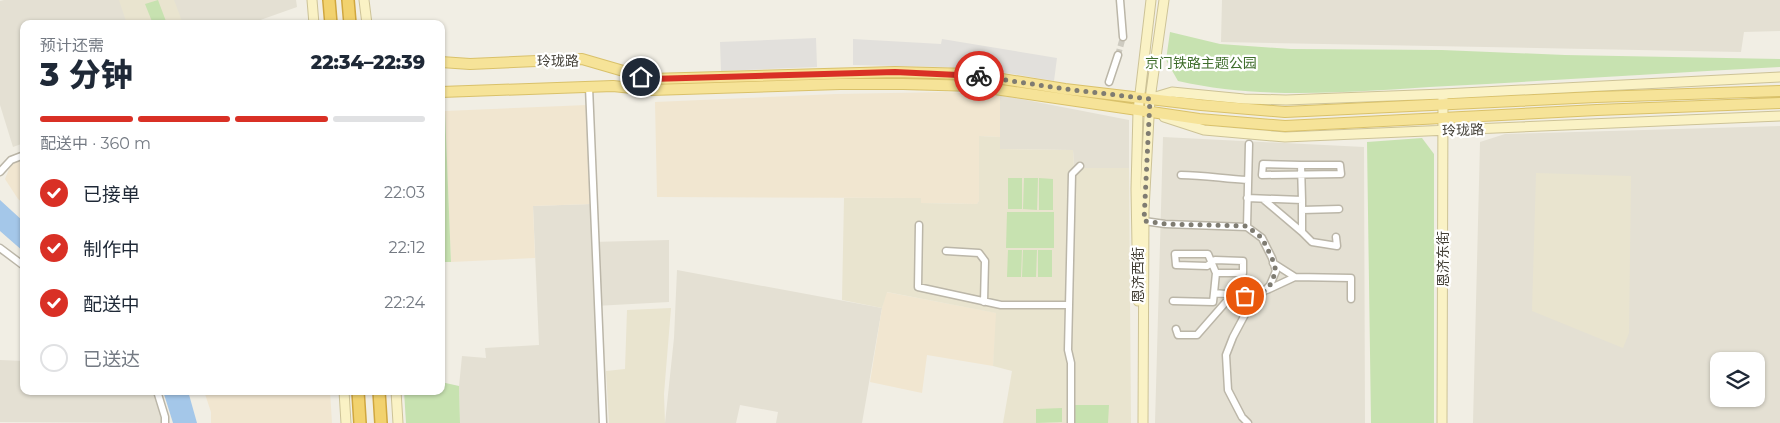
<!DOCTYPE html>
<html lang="zh">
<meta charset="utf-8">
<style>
body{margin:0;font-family:Montserrat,"Noto Sans SC",sans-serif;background:#f6f6f7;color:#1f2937;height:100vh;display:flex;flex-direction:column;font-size:19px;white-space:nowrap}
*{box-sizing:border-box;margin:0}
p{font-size:16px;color:#747a83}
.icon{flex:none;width:28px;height:28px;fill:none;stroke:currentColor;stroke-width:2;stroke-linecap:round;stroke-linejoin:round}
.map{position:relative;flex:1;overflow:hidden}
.side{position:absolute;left:20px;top:20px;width:425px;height:375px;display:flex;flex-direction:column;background:#fff;border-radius:10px;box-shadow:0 1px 4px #0004}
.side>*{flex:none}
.tools{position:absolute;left:1710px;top:352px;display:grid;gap:10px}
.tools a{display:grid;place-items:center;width:55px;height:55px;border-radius:10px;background:#fff;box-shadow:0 1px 4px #0004;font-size:25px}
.pin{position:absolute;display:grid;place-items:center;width:42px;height:42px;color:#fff;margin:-21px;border:2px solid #fff;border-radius:50%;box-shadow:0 1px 5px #0007}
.courier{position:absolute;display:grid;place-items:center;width:50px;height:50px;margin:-25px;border:4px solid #d93025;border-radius:50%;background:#fff;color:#222;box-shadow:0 1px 6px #0007}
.head em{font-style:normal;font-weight:800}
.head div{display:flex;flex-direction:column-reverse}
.head{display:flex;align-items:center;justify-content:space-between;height:85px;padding:0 20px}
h1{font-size:32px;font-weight:800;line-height:38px}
.bar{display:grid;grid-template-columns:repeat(4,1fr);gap:8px 5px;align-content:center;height:60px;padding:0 20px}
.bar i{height:6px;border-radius:4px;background:#e0e1e3}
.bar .selected{background:#d93025}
.bar p{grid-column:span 4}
ol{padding:0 20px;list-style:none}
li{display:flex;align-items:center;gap:15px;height:55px}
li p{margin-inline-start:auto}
li .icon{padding:5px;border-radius:50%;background:#d93025;color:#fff;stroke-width:4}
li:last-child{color:#747a83}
li i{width:28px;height:28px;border:2px solid #e0e1e3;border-radius:50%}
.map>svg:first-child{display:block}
.residential{fill:#e4e0d3;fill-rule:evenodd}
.commercial{fill:#f1e6d0}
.education{fill:#e9e4cf}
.green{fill:#c7e2b0}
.parking{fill:#e2e0dc}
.water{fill:#a4c7e9}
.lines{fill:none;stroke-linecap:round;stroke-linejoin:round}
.street-tunnel{stroke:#cecbc1;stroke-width:6;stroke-dasharray:6 3;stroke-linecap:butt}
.street-casing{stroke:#bbb6a8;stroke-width:9}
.secondary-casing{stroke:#cdc397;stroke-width:11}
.primary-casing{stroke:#d9c16a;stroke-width:12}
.highway-casing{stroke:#d0a73f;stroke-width:14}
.street{stroke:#fff;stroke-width:6}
.secondary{stroke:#faf2c5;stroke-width:9}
.primary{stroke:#f6e398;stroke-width:10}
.highway{stroke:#f2d26e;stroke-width:11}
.done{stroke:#7f7c72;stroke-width:5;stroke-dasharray:0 9}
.route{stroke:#d93025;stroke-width:6}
.labels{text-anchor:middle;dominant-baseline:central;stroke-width:4.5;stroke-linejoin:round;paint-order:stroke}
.street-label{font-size:14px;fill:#423e35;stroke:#fff}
.park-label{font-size:14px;fill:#406e2d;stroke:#fff}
</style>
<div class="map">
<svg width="1780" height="423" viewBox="0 0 1780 423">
<rect width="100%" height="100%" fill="#f1eee4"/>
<!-- residential -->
<path class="residential" d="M4,0H296L297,7L249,24H24V143L13,147L0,105V1Z
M1222,0H1780V31L1744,32L1741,52L1221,42Z
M1000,95L1129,120V168H1074L1073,150L1000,149Z
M1780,126V423H1473L1480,142L1505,134ZM1719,361H1756V399H1719Z
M1163,137L1364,147L1365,423H1155Z
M591,204L592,242L669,240V302L595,306L600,423H460L459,386L462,356L486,358L485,348L539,345L533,206Z
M677,270L882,308L862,423H776L778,412L740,405L736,423H665L674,338Z
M0,360L24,361V391H153L163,423L0,422Z"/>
<!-- commercial -->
<path class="commercial" d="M947,92L1000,95V137L979,136V201L977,204L921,203L920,198L657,197L655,102L836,94Z
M587,105L591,204L533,206L535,258L451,262L445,111Z
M24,159V204L18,199L5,179L11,164Z
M886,292L997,313L993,366L927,355L922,393L870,382L882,308Z
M204,391H330L332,423H211V412Z"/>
<!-- education -->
<path class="education" d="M119,0H174L183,24H127Z
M979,136L1000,137V149L1073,150L1074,168H1129L1131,423H1003L1012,371L993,366L996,313L887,292L882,308L842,300L844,198H921V203L977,204L979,201Z
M1536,173L1631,176L1629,333L1623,348L1532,311Z
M671,308L664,394L665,423H609L606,371L625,369L627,310Z"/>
<!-- green -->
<path class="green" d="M158,0L167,24H153L145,4Z
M1170,32L1220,44L1291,49L1442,50L1565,55L1780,59V67C1669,73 1559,80 1448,86C1359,91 1265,101 1178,81L1166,60Z
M441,111H445L451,262H441Z
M1422,138L1434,154V423H1371L1367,142Z
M1008,178H1022V209H1008Z
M1024,178H1038L1037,210L1023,209Z
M1039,178L1053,179V210H1039Z
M1007,212H1054V248H1006Z
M1008,250H1022L1021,277H1007Z
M1023,250H1037L1036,277H1022Z
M1038,250H1052V277H1038Z
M441,382L459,386L460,423H406L404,391H441Z
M1074,405H1109L1108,423H1074Z
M1062,408V422L1036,423V409Z"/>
<!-- parking -->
<path class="parking" d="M816,38L817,67L721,71L720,42Z
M853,39L941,44L942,39L1057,58L1054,81L995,71L944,67L853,65Z"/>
<!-- water -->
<path class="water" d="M0,200L24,222V252L0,231Z
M163,391H188L197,423H173Z"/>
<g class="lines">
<!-- street-tunnel -->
<path class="street-tunnel" d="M1118,55L1123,37"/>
<!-- street casing -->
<g class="street-casing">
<path id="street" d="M1120,0L1123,37
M1109,82L1118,55
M589,87L603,423
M1301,165L1263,164L1262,175L1341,174L1340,165H1301L1302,200
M0,172L11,160L24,155
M1181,175C1204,175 1225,179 1247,180
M1247,198L1302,200V232L1263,199
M1302,210L1339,209
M1144,221L1165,224L1247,227L1262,238L1272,258L1276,271L1270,285L1249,307L1233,337L1226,355L1228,390L1242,417L1248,423
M919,225L918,287L1001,305H1069
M1247,227L1249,144
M1302,232L1312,242L1337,246L1336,237
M0,248L24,266
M946,251L979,253L985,261L984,302
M1216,273L1208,254H1175L1176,265L1207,266L1215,260L1243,261V273H1216L1214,293L1258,297
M1295,277L1351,278V299
M1267,290L1295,277L1273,263
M1173,301L1213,302L1214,293
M1176,329L1178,335H1197L1232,295
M157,391L165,417V423
M1071,423V363L1068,350L1072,174L1080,166"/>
</g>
<!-- secondary casing -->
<g class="secondary-casing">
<path id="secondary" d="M312,0L314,24
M364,0L367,24
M1152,98L1172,92L1244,99L1286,100L1443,94L1780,77
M1164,117L1204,130L1285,137L1780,116
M1138,301L1136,189L1138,111L1151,0
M344,391L346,423
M396,391L398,423
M1143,423L1144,210L1150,99L1164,0
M1442,423L1443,99"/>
</g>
<!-- primary casing -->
<g class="primary-casing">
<path id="primary" d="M441,62L470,64L582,59L651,79L895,72L971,74L1065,89L1201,105L1285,112L1596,97L1780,91
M441,92L613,86L651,90L840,84H903L974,86L1199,119L1285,126L1597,110L1780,103"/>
</g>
<!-- highway casing -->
<g class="highway-casing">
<path id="highway" d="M329,0L331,24
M348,0L350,24
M358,391L360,423
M379,391L381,423"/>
</g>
<!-- street -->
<use href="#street" class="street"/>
<!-- secondary -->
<use href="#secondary" class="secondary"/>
<!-- primary -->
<use href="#primary" class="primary"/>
<!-- highway -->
<use href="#highway" class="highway"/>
</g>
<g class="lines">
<!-- done -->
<path class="done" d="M979,76L1065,89L1150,99L1144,221L1165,224L1247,226L1262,238L1272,258L1276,271L1270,285L1258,298L1245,296"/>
<!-- route -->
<path class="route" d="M641,77L651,79L895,72L979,76"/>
</g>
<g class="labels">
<!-- street labels -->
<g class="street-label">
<text transform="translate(558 61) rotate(-1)">玲珑路</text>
<text transform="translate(1463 130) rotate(-2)">玲珑路</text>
<text transform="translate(1443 259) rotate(-90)">恩济东街</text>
<text transform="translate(1138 275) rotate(-90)">恩济西街</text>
</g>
<!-- park labels -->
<g class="park-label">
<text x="1201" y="63">京门铁路主题公园</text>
</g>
</g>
</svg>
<div class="tools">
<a><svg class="icon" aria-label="layers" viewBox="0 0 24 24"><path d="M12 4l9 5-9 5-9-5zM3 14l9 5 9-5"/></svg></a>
</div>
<div class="pin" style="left:1245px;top:296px;background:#ea580c"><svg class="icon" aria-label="bag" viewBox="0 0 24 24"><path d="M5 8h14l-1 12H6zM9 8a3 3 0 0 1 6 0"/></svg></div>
<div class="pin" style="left:641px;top:77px;background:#1f2937"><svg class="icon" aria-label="home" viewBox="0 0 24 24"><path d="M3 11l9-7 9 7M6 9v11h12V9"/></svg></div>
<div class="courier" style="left:979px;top:76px"><svg class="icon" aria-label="bike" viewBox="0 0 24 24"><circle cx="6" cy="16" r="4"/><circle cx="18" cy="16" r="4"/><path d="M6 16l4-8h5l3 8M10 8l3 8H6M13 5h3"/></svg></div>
<section class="side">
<div class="head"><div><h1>3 分钟</h1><p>预计还需</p></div><em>22:34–22:39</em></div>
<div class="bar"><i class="selected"></i><i class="selected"></i><i class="selected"></i><i></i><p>配送中 · 360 m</p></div>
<ol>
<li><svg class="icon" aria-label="check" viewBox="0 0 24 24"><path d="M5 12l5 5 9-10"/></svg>已接单<p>22:03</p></li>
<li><svg class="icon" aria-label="check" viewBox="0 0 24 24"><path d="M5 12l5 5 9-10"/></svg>制作中<p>22:12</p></li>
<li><svg class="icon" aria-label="check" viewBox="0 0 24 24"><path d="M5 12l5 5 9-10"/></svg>配送中<p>22:24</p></li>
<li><i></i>已送达</li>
</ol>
</section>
</div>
